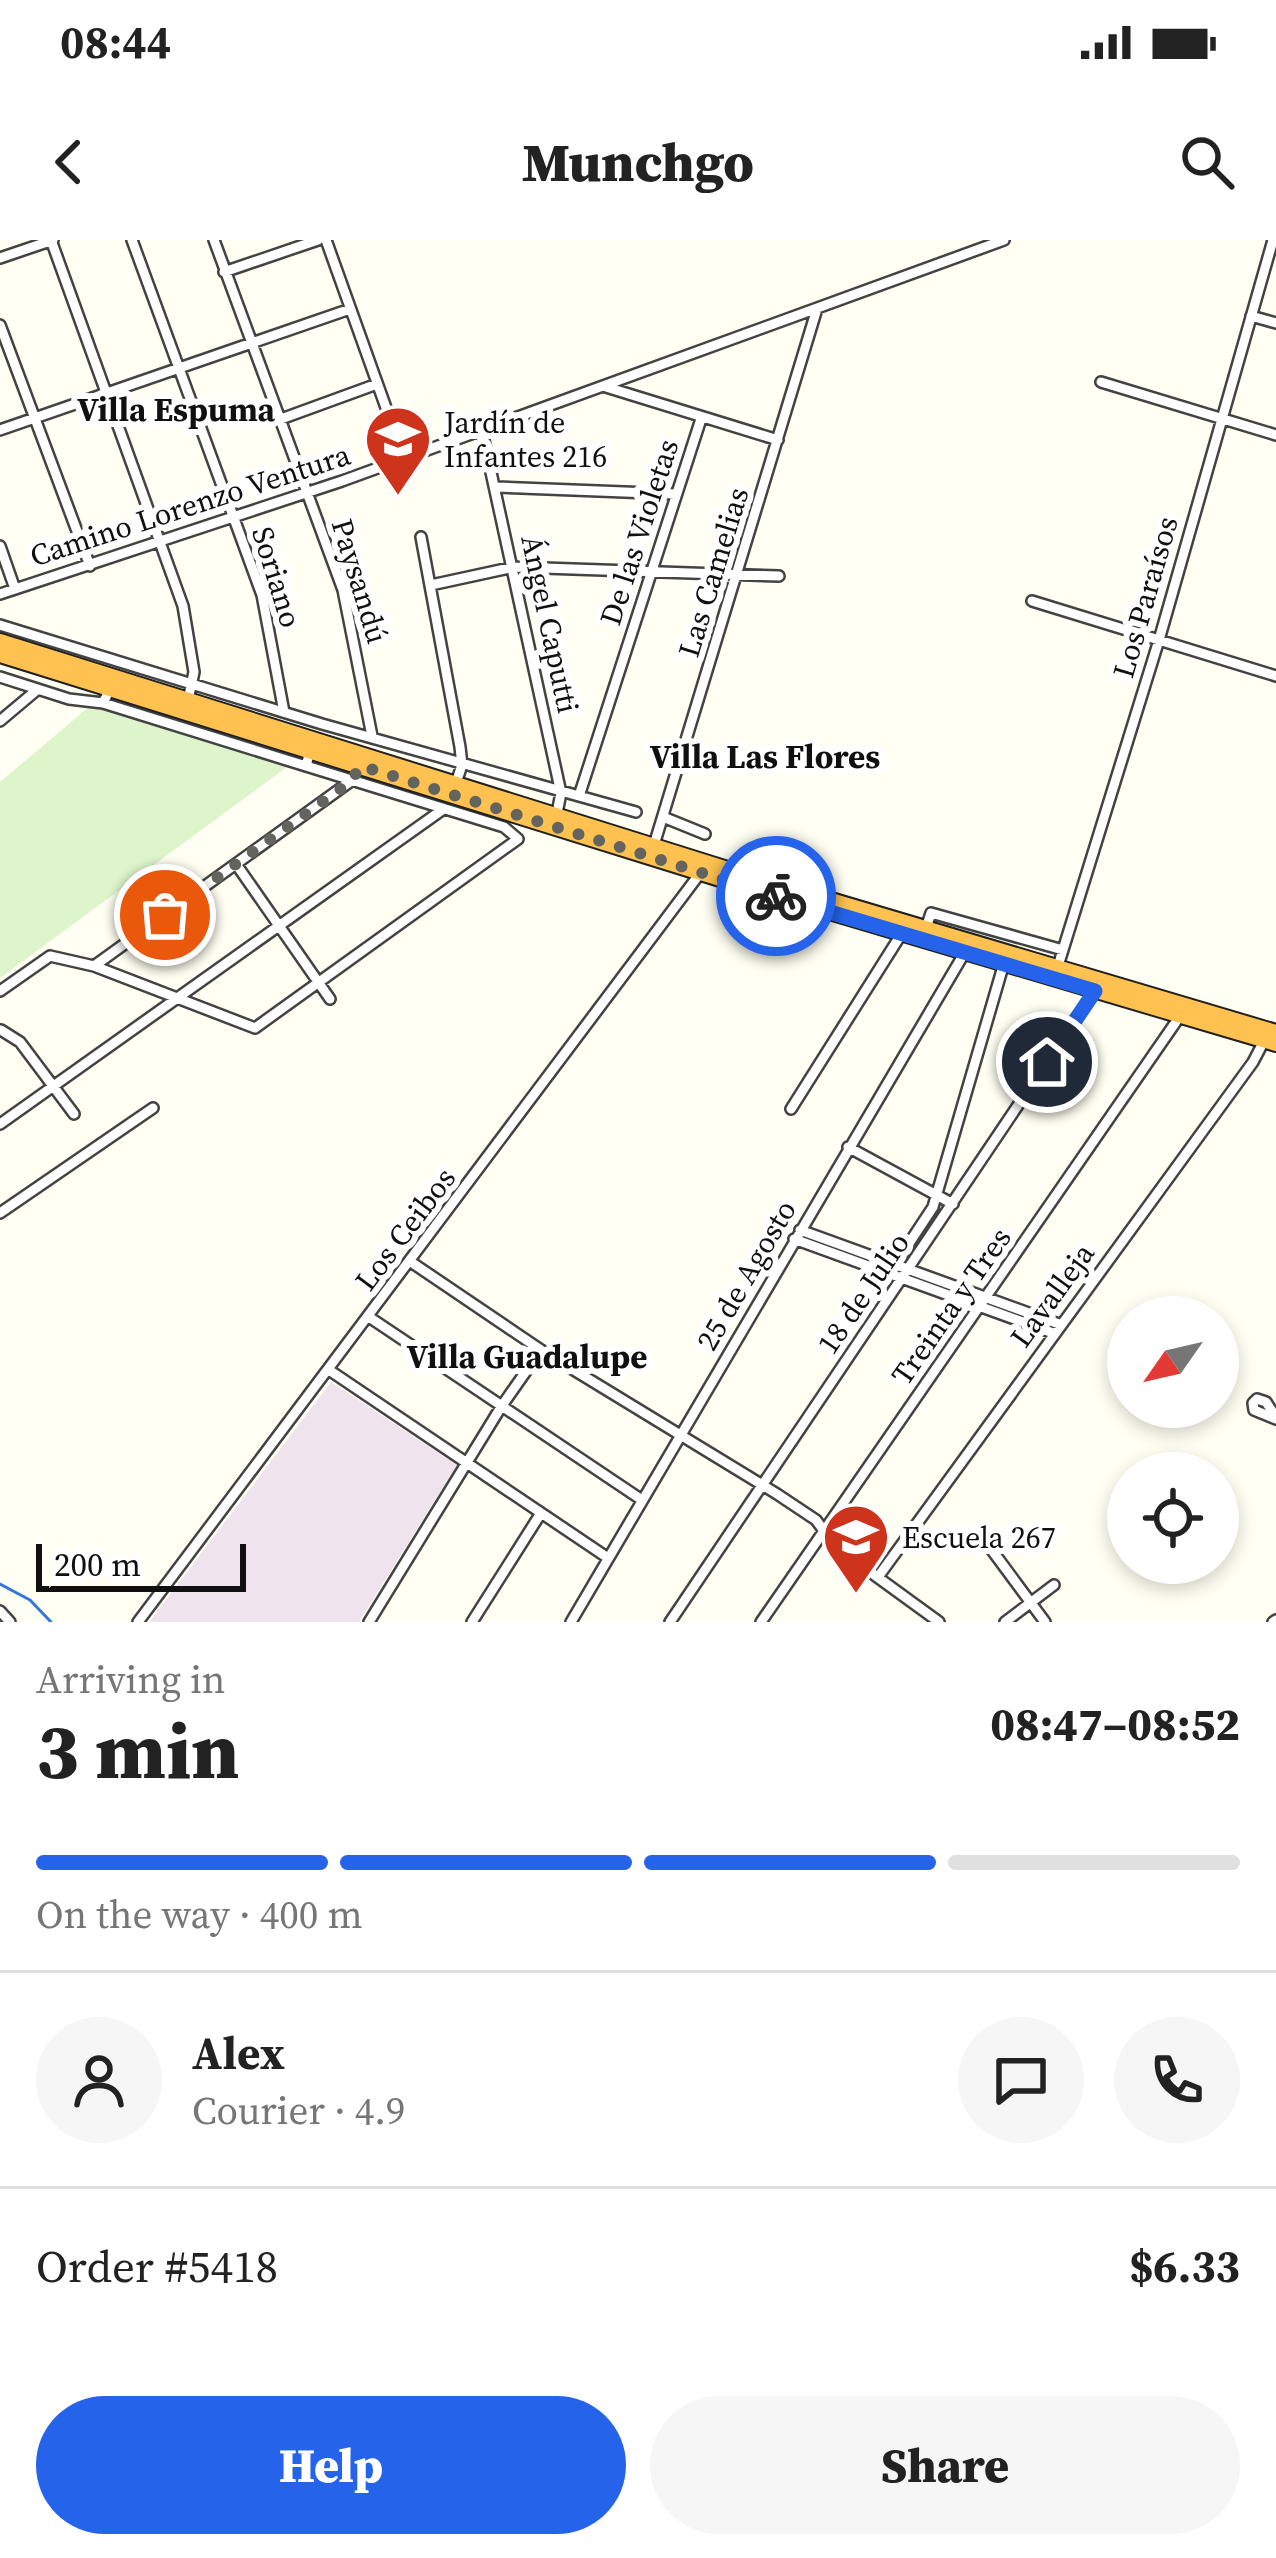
<!DOCTYPE html>
<meta charset="utf-8">
<style>
body{margin:0;font-family:"Source Serif 4",serif;background:#f6f6f6;color:#222;height:100vh;display:flex;flex-direction:column;font-size:45px;white-space:nowrap}
*{box-sizing:border-box;margin:0}
p{font-size:39px;color:#767676}
.icon{flex:none;width:66px;height:66px;fill:none;stroke:currentColor;stroke-width:2;stroke-linecap:round;stroke-linejoin:round}
.map{position:relative;height:1382px;overflow:hidden}
.details{display:flex;flex-direction:column;background:#fff;flex:1}
.details>*{flex:none}
.needle{width:78px;rotate:236deg}
.fabs{position:absolute;left:1107px;top:1056px;display:grid;gap:24px}
.fabs a{display:grid;place-items:center;width:132px;height:132px;border-radius:50%;background:#fff;box-shadow:0 6px 18px #0003;font-size:60px}
.scale{position:absolute;left:36px;bottom:30px;width:210px;box-sizing:border-box;padding-left:12px;border:6px solid #101010;border-top:0;font-size:33px;line-height:42px;white-space:nowrap;color:#101010;-webkit-text-stroke:9px #fff;paint-order:stroke}
.pin{position:absolute;display:grid;place-items:center;width:102px;height:102px;color:#fff;margin:-51px;border:6px solid #fff;border-radius:50%;box-shadow:0 3px 12px #0007}
.courier{position:absolute;display:grid;place-items:center;width:120px;height:120px;margin:-60px;border:9px solid #2563eb;border-radius:50%;background:#fff;color:#222;box-shadow:0 3px 15px #0007}
.headline em{font-style:normal;font-weight:800}
.headline div{display:flex;flex-direction:column-reverse}
.headline{display:flex;align-items:center;justify-content:space-between;height:204px;padding:0 36px}
h1{font-size:78px;font-weight:800;line-height:90px}
.bar{display:grid;grid-template-columns:repeat(4,1fr);gap:18px 12px;align-content:center;height:144px;padding:0 36px}
.bar i{height:15px;border-radius:9px;background:#e0e0e0}
.bar .active{background:#2563eb}
.bar p{grid-column:span 4}
.line{display:flex;align-items:center;gap:30px;padding:0 36px;border-top:3px solid #e0e0e0}
.line div{flex:1}
.round{display:grid;place-items:center;flex:none;width:126px;height:126px;border-radius:63px;background:#f6f6f6}
.button{display:flex;gap:24px;margin-top:auto;padding:24px 36px}
.button a{flex:1;height:138px;border-radius:72px;background:#2563eb;color:#fff;font-size:48px;font-weight:800;line-height:138px;text-align:center}
.button a+a{background:#f6f6f6;color:#222}
.status{display:flex;justify-content:space-between;align-items:center;height:84px;padding:0 60px;background:#fff;direction:ltr}
.status svg{height:33px;fill:currentColor}
header{display:flex;justify-content:space-between;align-items:center;height:156px;padding:0 36px;background:#fff;font-size:54px;font-weight:800}
.map>svg:first-child{display:block}
.industrial{fill:#efe4ee}
.pitch{fill:#def4cb}
.lines{fill:none;stroke-linecap:round;stroke-linejoin:round}
.stream{stroke:#3377d9;stroke-width:3}
.minor-casing{stroke:#434343;stroke-width:14}
.highway-casing{stroke:#212121;stroke-width:18}
.minor{stroke:#fff;stroke-width:9}
.highway{stroke:#ffc251;stroke-width:14}
.done{stroke:#64645f;stroke-width:12;stroke-dasharray:0 21.6}
.route{stroke:#2563eb;stroke-width:15}
.labels{text-anchor:middle;dominant-baseline:central;stroke-width:12;stroke-linejoin:round;paint-order:stroke}
.poi-label{font-size:30px;fill:#101010;stroke:#fff;text-anchor:start}
.street-label{font-size:30px;fill:#101010;stroke:#fff}
.neighbourhood-label{font-size:33px;font-weight:bold;fill:#101010;stroke:#fff}
</style>
<div class="status"><b>08:44</b><svg viewBox="0 0 49 12"><path d="M0 12V9h3v3zM5 12V6h3v6zM10 12V3h3v9zM15 12V0h3v12zM26 1h20v11H26zM47 4h2v5h-2z"/></svg></div>
<header><svg class="icon" aria-label="back" viewBox="0 0 24 24"><path d="M15 5l-7 7 7 7"/></svg>Munchgo<svg class="icon" aria-label="search" viewBox="0 0 24 24"><circle cx="10" cy="10" r="6"/><path d="M15 15l6 6"/></svg></header>
<div class="map">
<svg width="1276" height="1382" viewBox="0 0 1276 1382">
<rect width="100%" height="100%" fill="#fffff3"/>
<!-- industrial -->
<path class="industrial" d="M331,1142L457,1225L359,1382H149Z"/>
<!-- pitch -->
<path class="pitch" d="M90,466L287,527L0,738V542Z"/>
<g class="lines">
<!-- stream -->
<path class="stream" d="M0,1344L30,1360L51,1382"/>
<!-- minor casing -->
<g class="minor-casing">
<path id="minor" d="M51,0L183,366L194,432L188,460
M132,0L262,355L284,472
M214,0L343,350L372,496
M326,0L404,218
M0,18L53,0
M224,32L318,0
M1251,76L1276,83
M0,85L90,326
M1101,142L1276,195
M606,147L778,200
M281,179L377,144
M0,190L350,69
M482,191L561,553L556,578
M497,247L676,254
M421,297L460,507L462,525L456,543
M0,306L15,349
M431,345L514,327L779,336
M0,354L342,241L1004,0
M1032,361L1276,436
M0,385L322,484L636,572
M0,437L69,459L103,463L110,449
M103,463L306,526
M0,481L38,449
M579,556L701,179
M663,577L705,594
M654,605L816,72
M236,624L330,759
M926,688L931,673L1063,710
M94,726L255,788L518,599L504,587L306,526L310,511
M1058,726L1159,400L1273,0
M0,751L50,716L94,726L351,541
M1,790L20,802L74,874
M791,869L902,693
M0,884L442,570
M848,907L953,964
M0,973L153,868
M800,990L1059,1084
M794,999L1053,1093
M411,1022L541,1110L777,1254L816,1280L836,1307L939,1382
M896,1023L933,967L1004,723
M369,1077L642,1260
M329,1130L608,1318
M1276,1177L1266,1162L1257,1159L1253,1163L1254,1170L1276,1179
M980,1294L1045,1382
M878,1337L1253,822L1264,801
M0,1371L10,1382
M138,1382L701,632
M369,1382L501,1167L541,1110
M472,1382L541,1273
M571,1382L965,712
M670,1382L1095,751
M761,1382L1180,776
M1005,1382L1054,1345
M1273,1382L1276,1380"/>
</g>
<!-- highway casing -->
<g class="highway-casing">
<path id="highway" d="M0,401L747,635L1276,792
M0,415L768,654L1276,804"/>
</g>
<!-- minor -->
<use href="#minor" class="minor"/>
<!-- highway -->
<use href="#highway" class="highway"/>
</g>
<g class="lines">
<!-- done -->
<path class="done" d="M165,675L350,542L361,526L776,656"/>
<!-- route -->
<path class="route" d="M776,656L1095,751L1047,822"/>
</g>
<!-- icons -->
<defs>
<g id="school-pin" transform="scale(3.45)"><path d="M0 17L-7.5 6A9.5 9.5 0 1 1 7.5 6Z" fill="#cd341b" stroke="#fff"/><path d="M0-5L7-2L0 1L-7-2ZM-4 1L0 2.5L4 1V4Q0 6-4 4Z" fill="#fff"/></g>
</defs>
<g fill-rule="evenodd">
<use href="#school-pin" x="398" y="199"/>
<use href="#school-pin" x="856" y="1297"/>
</g>
<g class="labels">
<!-- poi labels -->
<g class="poi-label">
<text x="444" y="182">Jardín de<tspan x="444" dy="34">Infantes 216</tspan></text>
<text x="902" y="1297">Escuela 267</text>
</g>
<!-- street labels -->
<g class="street-label">
<text transform="translate(190 265) rotate(-18)">Camino Lorenzo Ventura</text>
<text transform="translate(639 292) rotate(-72)">De las Violetas</text>
<text transform="translate(713 332) rotate(-73)">Las Camelias</text>
<text transform="translate(277 337) rotate(73)">Soriano</text>
<text transform="translate(360 341) rotate(73)">Paysandú</text>
<text transform="translate(1145 357) rotate(-74)">Los Paraísos</text>
<text transform="translate(550 384) rotate(78)">Ángel Caputti</text>
<text transform="translate(405 989) rotate(-53)">Los Ceibos</text>
<text transform="translate(746 1035) rotate(-60)">25 de Agosto</text>
<text transform="translate(863 1053) rotate(-56)">18 de Julio</text>
<text transform="translate(1052 1055) rotate(-54)">Lavalleja</text>
<text transform="translate(951 1066) rotate(-55)">Treinta y Tres</text>
</g>
<!-- neighbourhood labels -->
<g class="neighbourhood-label">
<text x="176" y="169">Villa Espuma</text>
<text x="765" y="516">Villa Las Flores</text>
<text x="527" y="1116">Villa Guadalupe</text>
</g>
</g>
</svg>
<div class="fabs">
<a><svg class="needle" viewBox="-14 -14 28 28"><path d="M0-13l5 13h-10z" fill="#e53935"/><path d="M0 13l5-13h-10z" fill="#767676"/></svg></a>
<a><svg class="icon" aria-label="locate" viewBox="0 0 24 24"><circle cx="12" cy="12" r="6"/><path d="M12 2v4M12 18v4M2 12h4M18 12h4"/></svg></a>
</div>
<div class="scale">200 m</div>
<div class="pin" style="left:165px;top:675px;background:#ea580c"><svg class="icon" aria-label="bag" viewBox="0 0 24 24"><path d="M5 8h14l-1 12H6zM9 8a3 3 0 0 1 6 0"/></svg></div>
<div class="pin" style="left:1047px;top:822px;background:#1f2937"><svg class="icon" aria-label="home" viewBox="0 0 24 24"><path d="M3 11l9-7 9 7M6 9v11h12V9"/></svg></div>
<div class="courier" style="left:776px;top:656px"><svg class="icon" aria-label="bike" viewBox="0 0 24 24"><circle cx="6" cy="16" r="4"/><circle cx="18" cy="16" r="4"/><path d="M6 16l4-8h5l3 8M10 8l3 8H6M13 5h3"/></svg></div>
</div>
<section class="details">
<div class="headline"><div><h1>3 min</h1><p>Arriving in</p></div><em>08:47–08:52</em></div>
<div class="bar"><i class="active"></i><i class="active"></i><i class="active"></i><i></i><p>On the way · 400 m</p></div>
<div class="line" style="height:216px"><a class="round"><svg class="icon" aria-label="person" viewBox="0 0 24 24"><circle cx="12" cy="8" r="4"/><path d="M4 21q1-7 8-7t8 7"/></svg></a><div><b>Alex</b><p>Courier · 4.9</p></div><a class="round"><svg class="icon" aria-label="chat" viewBox="0 0 24 24"><path d="M4 5h16v11H9l-5 4z"/></svg></a><a class="round"><svg class="icon" aria-label="phone" viewBox="0 0 24 24"><path d="M5 4h4l2 5-3 2q2 4 5 5l2-3 5 2v4C11 20 4 13 5 4z"/></svg></a></div>
<div class="line" style="height:156px"><div>Order #5418</div><b>$6.33</b></div>
<div class="button"><a>Help</a><a>Share</a></div>
</section>
